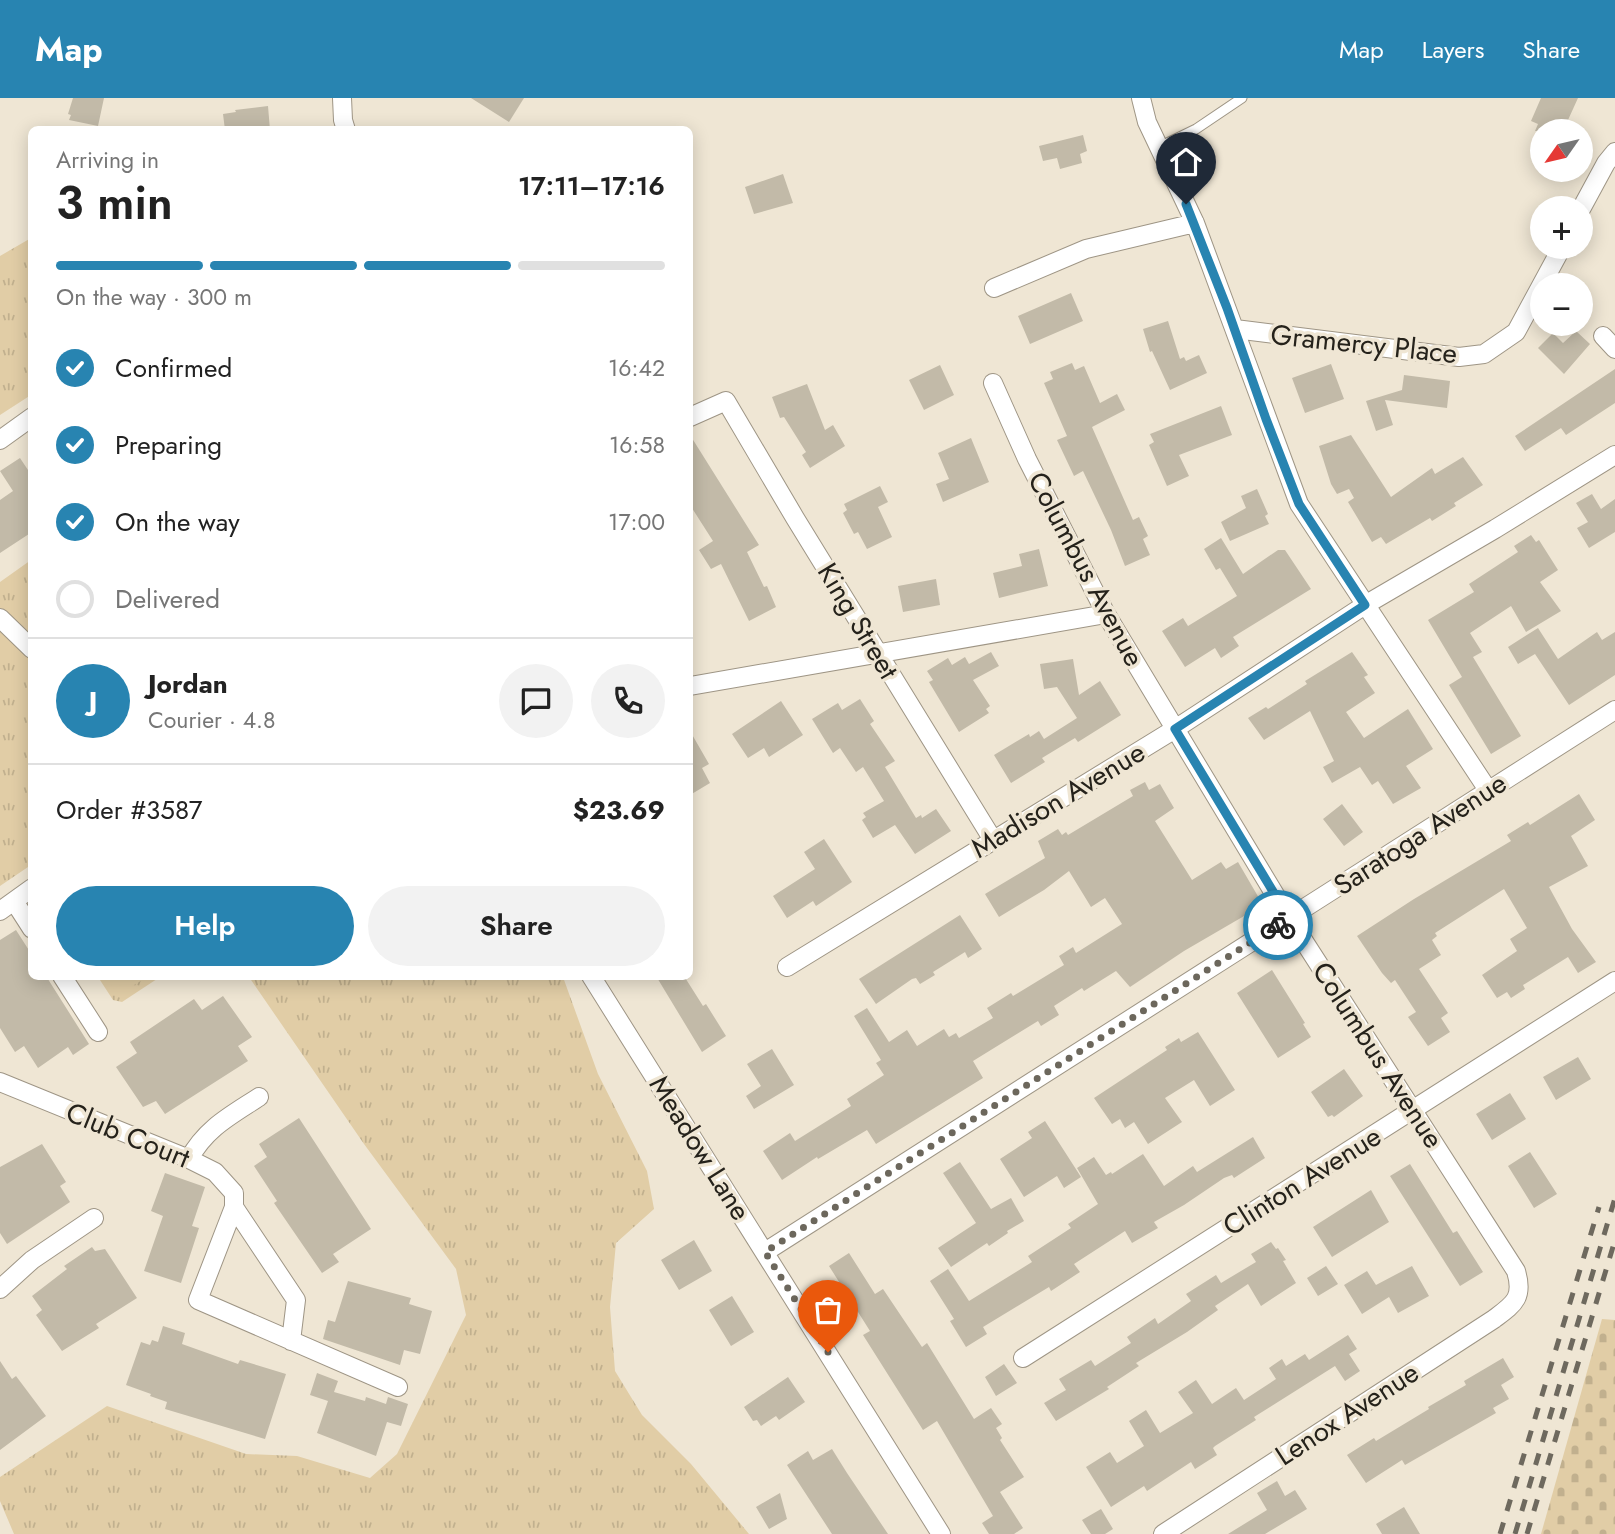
<!DOCTYPE html>
<meta charset="utf-8">
<style>
body{margin:0;font-family:Jost,sans-serif;background:#f2f2f2;color:#222;height:100vh;display:flex;flex-direction:column;font-size:26px;white-space:nowrap}
*{box-sizing:border-box;margin:0}
p{font-size:23px;color:#767676}
.icon{flex:none;width:38px;height:38px;fill:none;stroke:currentColor;stroke-width:2;stroke-linecap:round;stroke-linejoin:round}
.map{position:relative;flex:1;overflow:hidden}
.panel{position:absolute;left:28px;top:28px;width:665px;height:854px;display:flex;flex-direction:column;background:#fff;border-radius:10px;box-shadow:0 4px 18px #0003}
.panel>*{flex:none}
.needle{width:46px;rotate:236deg}
.fabs{position:absolute;left:1530px;top:21px;display:grid;gap:14px}
.fabs a{display:grid;place-items:center;width:63px;height:63px;border-radius:50%;background:#fff;box-shadow:0 4px 18px #0003;font-size:35px}
.pin{position:absolute;display:grid;place-items:center;width:60px;height:60px;color:#fff;margin:-72px -30px;border-radius:50% 50% 50% 0;rotate:-45deg;box-shadow:0 0 7px #0007}
.pin .icon{rotate:45deg}
.courier{position:absolute;display:grid;place-items:center;width:70px;height:70px;margin:-35px;border:5px solid #2884b1;border-radius:50%;background:#fff;color:#222;box-shadow:0 2px 9px #0007}
.summary em{font-style:normal;font-weight:600}
.summary div{display:flex;flex-direction:column-reverse}
.summary{display:flex;align-items:center;justify-content:space-between;height:119px;padding:0 28px}
h1{font-size:46px;font-weight:600;line-height:52px}
.bar{display:grid;grid-template-columns:repeat(4,1fr);gap:10px 7px;align-content:center;height:84px;padding:0 28px}
.bar i{height:9px;border-radius:5px;background:#e0e0e0}
.bar .selected{background:#2884b1}
.bar p{grid-column:span 4}
.line{display:flex;align-items:center;gap:18px;padding:0 28px;border-top:2px solid #e0e0e0}
.line div{flex:1}
.round{display:grid;place-items:center;flex:none;width:74px;height:74px;border-radius:37px;background:#f2f2f2}
ol{padding:0 28px;list-style:none}
li{display:flex;align-items:center;gap:21px;height:77px}
li p{margin-inline-start:auto}
li .icon{padding:7px;border-radius:50%;background:#2884b1;color:#fff;stroke-width:4}
li:last-child{color:#767676}
li i{width:38px;height:38px;border:4px solid #e0e0e0;border-radius:50%}
.cta{display:flex;gap:14px;margin-top:auto;padding:14px 28px}
.cta a{flex:1;height:80px;border-radius:42px;background:#2884b1;color:#fff;font-size:28px;font-weight:600;line-height:80px;text-align:center}
.cta a+a{background:#f2f2f2;color:#222}
header{display:flex;align-items:center;gap:42px;box-sizing:border-box;height:98px;padding:0 35px;background:#2884b1;color:#fff}
header strong{font-size:33px}
nav{display:flex;gap:38px;margin-inline-start:auto;font-size:24px}
.map>svg:first-child{display:block}
.grass{fill:url(#grass-tufts)}
.cemetery{fill:url(#cemetery-stones)}
.garden{fill:#e1cda6}
.building{fill:#c2baa8}
.lines{fill:none;stroke-linecap:round;stroke-linejoin:round}
.service-casing{stroke:#9e9585;stroke-width:11}
.minor-casing{stroke:#9e9585;stroke-width:20}
.service{stroke:#fff;stroke-width:9}
.minor{stroke:#fff;stroke-width:18}
.rail{stroke:#6e695e;stroke-width:5;stroke-dasharray:12 12;stroke-linecap:butt}
.done{stroke:#6c675c;stroke-width:7;stroke-dasharray:0 12.6}
.route{stroke:#2884b1;stroke-width:9}
.labels{text-anchor:middle;dominant-baseline:central;stroke-width:7;stroke-linejoin:round;paint-order:stroke}
.street-label{font-size:28px;fill:#25221b;stroke:#efe6d4}
</style>
<header>
<strong>Map</strong>
<nav><a>Map</a><a>Layers</a><a>Share</a></nav>
</header>
<div class="map">
<svg width="1615" height="1436" viewBox="0 0 1615 1436">
<defs>
<pattern id="grass-tufts" width="24" height="20" patternUnits="userSpaceOnUse" patternTransform="scale(1.75)"><rect width="24" height="20" fill="#e1cda6"/><path d="M3 7l-1-3M5 7V3M7 7l1-3M15 17l-1-3M17 17v-4M19 17l1-3" fill="none" stroke="#c1b08e"/></pattern>
<pattern id="cemetery-stones" width="16" height="16" patternUnits="userSpaceOnUse" patternTransform="scale(1.75)"><rect width="16" height="16" fill="#e1cda6"/><path d="M2 7V4a2 2 0 0 1 4 0v3zM10 15v-3a2 2 0 0 1 4 0v3z" fill="#c1b08e"/></pattern>
</defs>
<rect width="100%" height="100%" fill="#efe6d4"/>
<!-- grass -->
<path class="grass" d="M31,140V297L0,317V158Z
M31,462V767L0,788V484Z
M98,879H160L122,904L113,902Z
M249,879H563L598,976L647,1073L654,1111L616,1145L610,1209L615,1273L642,1317L691,1366L749,1436H14L0,1403V1379L107,1308L246,1356L297,1358L370,1380L397,1356L466,1217L456,1171L364,1046Z"/>
<!-- cemetery -->
<path class="cemetery" d="M1602,1221L1615,1222V1436H1541Z"/>
<!-- garden -->
<path class="garden" d="M106,879H147L126,892L123,886L114,891Z"/>
<!-- building -->
<path class="building" d="M73,0H104L98,28L69,22L71,17L68,16Z
M471,0H524L509,24Z
M1541,0H1578L1563,33H1535L1538,26L1531,23Z
M268,8L270,32H225L223,16L236,14L235,12Z
M1083,37L1087,53L1080,56L1082,65L1060,71L1057,60L1043,63L1039,48Z
M783,76L793,105L754,116L745,89Z
M1071,195L1083,223L1030,246L1018,218Z
M1168,223L1180,261L1184,259L1186,263L1199,257L1207,275L1170,292L1152,253L1150,254L1143,231Z
M1576,233L1590,246L1564,276L1538,250L1553,235L1563,245Z
M1072,265L1075,272L1084,268L1100,305L1117,296L1125,312L1092,329L1133,422L1139,419L1148,438L1143,441L1150,457L1125,468L1111,432L1083,373L1074,378L1057,342L1067,338L1044,285L1053,281L1050,274Z
M1331,266L1344,301L1305,315L1292,280Z
M940,267L954,297L924,312L909,282Z
M1615,271V305L1566,337L1561,330L1525,353L1515,338Z
M1404,277L1450,283L1447,310L1385,302L1393,327L1376,333L1366,303L1402,292Z
M807,286L825,332L833,327L845,348L810,370L802,357L806,354L784,319L780,320L772,299Z
M1221,308L1232,337L1179,357L1189,378L1167,388L1149,347L1154,344L1150,336Z
M690,337L759,447L747,454L764,489L767,488L776,509L749,523L721,466L711,471L699,452L713,443L690,407Z
M1351,337L1391,399L1432,370L1435,376L1463,359L1483,387L1454,405L1456,408L1432,423L1430,420L1386,446L1381,439L1372,444L1348,404L1354,400L1349,391L1337,396L1331,386L1319,348Z
M971,340L989,384L943,404L936,386L949,381L938,355Z
M20,360L32,378V434L0,455V402L13,393L0,373Z
M880,388L888,404L878,409L892,439L867,451L858,434L854,436L843,415L847,412L844,406Z
M1257,391L1268,416L1265,418L1269,426L1230,443L1221,424L1246,410L1241,398Z
M1592,396L1601,411L1615,401V434L1589,450L1577,430L1588,424L1576,405Z
M1531,437L1536,444L1539,442L1558,472L1540,484L1561,513L1526,534L1511,508L1470,535L1482,554L1473,559L1521,638L1491,656L1449,587L1462,579L1428,522L1474,494L1469,486L1518,454L1514,448Z
M1221,440L1243,476L1278,452H1285L1311,491L1233,539L1239,548L1221,560L1215,550L1185,569L1162,533L1183,520L1188,528L1237,498L1220,470L1216,472L1204,451Z
M1039,451L1048,488L999,500L993,475L1022,468L1019,456Z
M936,481L940,507L903,514L898,488Z
M1538,530L1558,561L1597,534L1602,542L1615,534V577L1569,607L1535,556L1518,566L1508,549Z
M991,554L999,568L973,582L990,608L986,611L989,615L959,634L929,584L933,582L927,573L948,560L952,567L965,559L969,566Z
M1352,554L1368,577L1364,579L1375,595L1346,614L1364,640L1408,611L1433,651L1406,668L1421,690L1393,706L1378,683L1372,687L1360,669L1332,685L1323,669L1334,663L1310,613L1264,642L1248,620L1266,609L1268,611L1307,586L1305,583Z
M1073,561L1079,597L1100,583L1121,617L1078,644L1075,640L1042,660L1045,664L1011,685L994,657L1029,636L1030,639L1039,633L1044,641L1077,620L1057,589L1044,591L1040,566Z
M860,601L874,623L870,626L895,663L885,669L916,720L921,717L922,720L936,711L951,733L915,756L895,727L873,740L862,722L866,719L863,715L884,703L863,669L856,674L840,650L833,655L812,621L838,605L842,612Z
M781,603L803,637L769,659L764,650L748,660L732,636Z
M690,633L709,666L702,670L710,685L690,697Z
M1145,684L1149,692L1160,686L1174,710L1155,723L1192,782L1221,764L1226,771L1238,764L1263,807L1184,853L1130,889L1116,873L1084,893L1082,890L1054,908L1059,917L1041,928L1038,923L973,963L983,980L876,1046L867,1032L818,1061L817,1059L782,1082L763,1053L790,1035L795,1043L851,1008L847,1001L884,977L876,965L881,962L854,918L867,910L889,944L907,932L917,948L944,931L949,939L956,935L959,940L993,920L987,910L1011,895L1013,898L1064,867L1059,858L1073,849L1076,855L1122,826L1105,800L1091,809L1069,773L1044,792L999,819L985,796L1045,760L1038,743L1058,731L1062,737L1066,734L1068,737L1133,698L1130,692Z
M1579,696L1595,722L1571,738L1588,768L1549,789L1572,831L1596,864L1578,875L1568,859L1523,887L1525,891L1511,900L1507,894L1497,900L1482,877L1517,853L1510,841L1527,830L1504,791L1435,835L1437,838L1432,842L1441,857L1419,871L1448,915L1441,920L1450,934L1428,948L1408,919L1416,914L1395,882L1391,885L1382,875L1357,838L1414,801L1511,743L1507,737L1528,724L1530,727Z
M1342,706L1363,734L1344,748L1323,721Z
M824,741L852,784L816,808L813,803L787,820L773,798L815,771L804,754Z
M960,817L982,851L968,860L965,854L933,874L935,877L920,886L916,880L912,881L876,906L859,881Z
M16,832L32,857V878H46L89,946L73,957L68,949L38,970L24,948L15,954L0,930V842Z
M1272,872L1305,925L1303,926L1311,939L1278,960L1237,895Z
M656,878H684L703,908L706,906L726,938L702,954Z
M223,898L252,939L238,948L248,963L165,1016L156,1003L143,1009L116,969L137,955L130,944L194,901L202,912Z
M1198,934L1235,992L1210,1008L1194,982L1165,1000L1182,1024L1148,1046L1134,1024L1125,1030L1120,1021L1112,1026L1094,1000L1167,952L1165,949L1179,940L1181,944Z
M772,951L794,987L754,1011L746,998L761,988L747,966Z
M1578,959L1591,981L1556,1002L1543,979Z
M1344,971L1363,998L1334,1019L1332,1017L1328,1019L1311,994Z
M1510,995L1526,1021L1492,1042L1476,1016Z
M299,1020L371,1131L333,1156L339,1164L322,1175L274,1105L277,1103L254,1068L267,1059L259,1046Z
M1045,1023L1081,1079L1064,1090L1057,1078L1024,1099L1000,1061L1032,1040L1028,1034Z
M1253,1039L1265,1060L1234,1080L1232,1077L1224,1080L1184,1107L1154,1124L1158,1130L1132,1145L1125,1133L1074,1166L1080,1174L1051,1193L1049,1189L983,1229L987,1236L966,1249L950,1223L954,1221L930,1183L948,1171L969,1203L1032,1164L1028,1158L1071,1130L1068,1126L1098,1106L1077,1070L1094,1059L1106,1077L1111,1074L1112,1076L1143,1056L1164,1088L1193,1068L1197,1074Z
M42,1046L66,1084L60,1088L70,1104L7,1146L0,1135V1069Z
M1530,1054L1557,1096L1534,1110L1508,1068Z
M960,1064L991,1111L1011,1100L1024,1123L1007,1133L1008,1135L989,1148L987,1145L951,1169L938,1150L976,1125L943,1075Z
M1410,1066L1453,1135L1457,1133L1483,1174L1460,1188L1390,1078Z
M165,1075L205,1089L192,1128L199,1130L181,1185L144,1173L163,1118L151,1113Z
M1371,1092L1389,1124L1332,1159L1313,1129Z
M694,1142L712,1173L679,1192L661,1162Z
M1271,1144L1276,1151L1278,1150L1286,1162L1283,1163L1296,1185L1261,1208L1248,1186L1215,1208L1218,1212L1187,1234L1136,1265L1139,1268L1107,1289L1109,1291L1056,1323L1044,1305L1066,1292L1059,1281L1091,1262L1095,1268L1131,1245L1127,1239L1155,1220L1158,1226L1191,1203L1186,1196L1216,1177L1221,1185L1256,1164L1251,1156Z
M92,1149L95,1153L105,1151L137,1200L96,1226L99,1230L62,1253L36,1217L42,1212L32,1198L67,1171L64,1168Z
M849,1155L875,1196L883,1191L922,1249L927,1245L974,1321L991,1310L1002,1326L996,1330L1002,1340L1000,1342L1024,1379L1000,1394L1023,1430L1014,1436H989L982,1425L993,1418L937,1323L923,1332L863,1237L870,1233L829,1168Z
M1326,1168L1338,1186L1318,1198L1307,1180Z
M1412,1168L1429,1198L1398,1215L1389,1199L1362,1216L1344,1187L1367,1173L1376,1187Z
M348,1183L411,1200L409,1206L432,1213L420,1256L404,1252L400,1267L323,1241L328,1222L335,1224Z
M732,1198L754,1234L731,1248L709,1212Z
M163,1228L185,1235L182,1246L238,1266L240,1262L286,1276L265,1341L165,1311L167,1304L150,1298L151,1296L126,1287L141,1244L150,1247L152,1242L158,1244Z
M1348,1237L1357,1251L1349,1256L1360,1273L1345,1283L1335,1268L1254,1319L1256,1322L1215,1348L1213,1350L1217,1357L1195,1371L1191,1364L1147,1393L1144,1388L1111,1409L1086,1369L1110,1354L1117,1365L1144,1348L1129,1323L1146,1312L1160,1335L1193,1315L1178,1294L1196,1282L1212,1306L1236,1290L1244,1302L1276,1281L1269,1270L1282,1261L1286,1268L1305,1256L1309,1262Z
M1503,1260L1514,1279L1501,1287L1509,1301L1493,1310L1496,1315L1405,1367L1402,1362L1366,1385L1347,1357L1374,1340L1376,1343L1429,1311L1428,1309L1466,1287L1464,1283Z
M0,1263L12,1281L16,1278L46,1318L0,1352Z
M1004,1266L1017,1285L996,1298L985,1279Z
M317,1275L338,1283L334,1294L365,1303L366,1299L386,1306L388,1299L408,1306L401,1328L387,1324L376,1358L317,1335L328,1303L310,1297Z
M788,1279L805,1304L779,1322L776,1318L761,1328L757,1322L753,1323L744,1309Z
M832,1351L847,1375L888,1436H832L787,1367L808,1353L813,1362Z
M1277,1383L1285,1398L1295,1392L1307,1411L1265,1436H1228L1267,1412L1257,1395Z
M780,1395L787,1421L769,1431L756,1409Z
M1404,1409L1420,1436H1382L1376,1426Z
M1101,1411L1113,1431L1105,1436H1091L1082,1422Z"/>
<g class="lines">
<!-- service casing -->
<g class="service-casing">
<path id="service" d="M1159,49L1196,31L1242,0"/>
</g>
<!-- minor casing -->
<g class="minor-casing">
<path id="minor" d="M342,0L343,22L346,32
M1141,0L1147,24L1195,125L1299,406L1488,692
M1580,113L1606,65L1615,54
M994,190L1086,151L1195,125
M1235,231L1459,259L1484,256L1516,234L1562,149
M1603,238L1615,251
M993,285L1027,361L1106,516L1289,820L1516,1173C1524,1200 1514,1206 1494,1221L1163,1436
M690,319L726,303L795,420L993,742
M0,342L32,319
M0,520L32,551
M690,588L1106,516
M14,803L32,831
M0,813L32,790
M787,869L1175,631L1365,507L1495,431L1615,357
M62,878L98,934
M591,878L941,1436
M0,984L189,1061L215,1074L234,1095V1109L296,1202L291,1243
M189,1061C206,1030 230,1018 259,999
M234,1109L198,1202L398,1289
M765,1154L1615,612
M0,1191L32,1162L94,1120
M1023,1260L1615,883"/>
</g>
<!-- service -->
<use href="#service" class="service"/>
<!-- minor -->
<use href="#minor" class="minor"/>
<!-- rail -->
<path class="rail" d="M1500,1436L1599,1109
M1515,1436L1615,1100
M1527,1436L1615,1142"/>
</g>
<g class="lines">
<!-- done -->
<path class="done" d="M828,1254L765,1154L1278,827"/>
<!-- route -->
<path class="route" d="M1186,106L1227,210L1266,321L1299,406L1365,507L1175,631L1289,820L1278,827"/>
</g>
<g class="labels">
<!-- street labels -->
<g class="street-label">
<text transform="translate(1364 246) rotate(6)">Gramercy Place</text>
<text transform="translate(1086 471) rotate(62)">Columbus Avenue</text>
<text transform="translate(858 523) rotate(59)">King Street</text>
<text transform="translate(1058 702) rotate(-31)">Madison Avenue</text>
<text transform="translate(1420 736) rotate(-33)">Saratoga Avenue</text>
<text transform="translate(1378 957) rotate(57)">Columbus Avenue</text>
<text transform="translate(128 1037) rotate(22)">Club Court</text>
<text transform="translate(700 1050) rotate(58)">Meadow Lane</text>
<text transform="translate(1302 1083) rotate(-32)">Clinton Avenue</text>
<text transform="translate(1347 1316) rotate(-33)">Lenox Avenue</text>
</g>
</g>
</svg>
<div class="fabs">
<a><svg class="needle" viewBox="-14 -14 28 28"><path d="M0-13l5 13h-10z" fill="#e53935"/><path d="M0 13l5-13h-10z" fill="#767676"/></svg></a>
<a>+</a>
<a>−</a>
</div>
<div class="pin" style="left:828px;top:1254px;background:#ea580c"><svg class="icon" aria-label="bag" viewBox="0 0 24 24"><path d="M5 8h14l-1 12H6zM9 8a3 3 0 0 1 6 0"/></svg></div>
<div class="pin" style="left:1186px;top:106px;background:#1f2937"><svg class="icon" aria-label="home" viewBox="0 0 24 24"><path d="M3 11l9-7 9 7M6 9v11h12V9"/></svg></div>
<div class="courier" style="left:1278px;top:827px"><svg class="icon" aria-label="bike" viewBox="0 0 24 24"><circle cx="6" cy="16" r="4"/><circle cx="18" cy="16" r="4"/><path d="M6 16l4-8h5l3 8M10 8l3 8H6M13 5h3"/></svg></div>
<section class="panel">
<div class="summary"><div><h1>3 min</h1><p>Arriving in</p></div><em>17:11–17:16</em></div>
<div class="bar"><i class="selected"></i><i class="selected"></i><i class="selected"></i><i></i><p>On the way · 300 m</p></div>
<ol>
<li><svg class="icon" aria-label="check" viewBox="0 0 24 24"><path d="M5 12l5 5 9-10"/></svg>Confirmed<p>16:42</p></li>
<li><svg class="icon" aria-label="check" viewBox="0 0 24 24"><path d="M5 12l5 5 9-10"/></svg>Preparing<p>16:58</p></li>
<li><svg class="icon" aria-label="check" viewBox="0 0 24 24"><path d="M5 12l5 5 9-10"/></svg>On the way<p>17:00</p></li>
<li><i></i>Delivered</li>
</ol>
<div class="line" style="height:126px"><b class="round" style="background:#2884b1;color:#fff">J</b><div><b>Jordan</b><p>Courier · 4.8</p></div><a class="round"><svg class="icon" aria-label="chat" viewBox="0 0 24 24"><path d="M4 5h16v11H9l-5 4z"/></svg></a><a class="round"><svg class="icon" aria-label="phone" viewBox="0 0 24 24"><path d="M5 4h4l2 5-3 2q2 4 5 5l2-3 5 2v4C11 20 4 13 5 4z"/></svg></a></div>
<div class="line" style="height:91px"><div>Order #3587</div><b>$23.69</b></div>
<div class="cta"><a>Help</a><a>Share</a></div>
</section>
</div>
